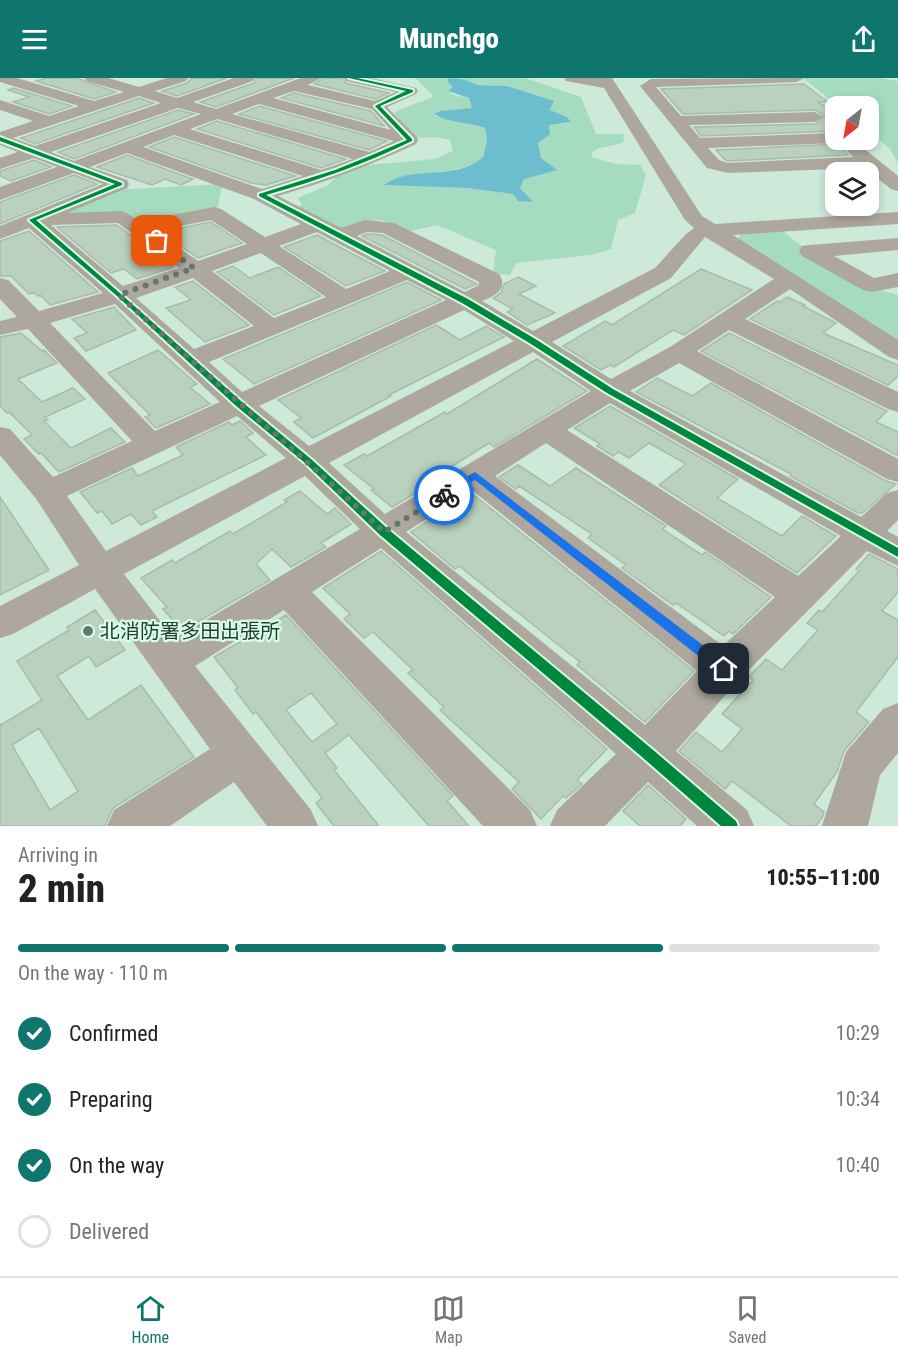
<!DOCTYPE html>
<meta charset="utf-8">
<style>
body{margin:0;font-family:"Roboto Condensed","Noto Sans JP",sans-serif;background:#f6f6f6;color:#222;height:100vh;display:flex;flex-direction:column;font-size:22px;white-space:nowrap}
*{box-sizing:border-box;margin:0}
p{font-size:20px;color:#767676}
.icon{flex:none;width:33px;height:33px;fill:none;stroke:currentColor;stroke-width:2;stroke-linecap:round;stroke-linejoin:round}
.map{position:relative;height:748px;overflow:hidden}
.panel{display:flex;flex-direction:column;background:#fff;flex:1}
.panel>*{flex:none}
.needle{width:39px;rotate:211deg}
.fabs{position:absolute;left:825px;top:18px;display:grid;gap:12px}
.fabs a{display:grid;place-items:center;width:54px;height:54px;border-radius:12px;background:#fff;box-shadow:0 3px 9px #0003;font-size:30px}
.pin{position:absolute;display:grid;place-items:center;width:51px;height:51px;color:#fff;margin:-26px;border-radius:12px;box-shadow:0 3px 9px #0006}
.courier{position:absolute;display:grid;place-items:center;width:60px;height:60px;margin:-30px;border:4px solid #1a73e8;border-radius:50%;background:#fff;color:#222;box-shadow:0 2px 8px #0007}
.headline em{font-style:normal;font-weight:800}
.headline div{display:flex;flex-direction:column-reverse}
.headline{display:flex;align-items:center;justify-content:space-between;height:102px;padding:0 18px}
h1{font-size:39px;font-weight:800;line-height:45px}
.bar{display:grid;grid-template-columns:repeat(4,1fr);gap:9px 6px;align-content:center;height:72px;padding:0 18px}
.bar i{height:8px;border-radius:4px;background:#e0e0e0}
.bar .active{background:#0f766e}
.bar p{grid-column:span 4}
ol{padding:0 18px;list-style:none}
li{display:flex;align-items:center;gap:18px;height:66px}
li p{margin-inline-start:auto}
li .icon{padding:6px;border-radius:50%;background:#0f766e;color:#fff;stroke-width:4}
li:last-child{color:#767676}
li i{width:33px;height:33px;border:3px solid #e0e0e0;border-radius:50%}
header{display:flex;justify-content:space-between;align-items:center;height:78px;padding:0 18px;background:#0f766e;color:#fff;font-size:27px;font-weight:800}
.dock{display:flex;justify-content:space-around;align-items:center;height:84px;border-top:2px solid #e0e0e0;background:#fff;font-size:16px;color:#767676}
.dock a{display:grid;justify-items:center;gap:3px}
.dock .active{color:#0f766e}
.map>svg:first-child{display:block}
.green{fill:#a5dbbe;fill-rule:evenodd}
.water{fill:#6cbece}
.building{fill:#bad1be;stroke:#a9bbad;stroke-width:1.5;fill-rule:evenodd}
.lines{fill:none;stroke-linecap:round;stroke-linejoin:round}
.minor{fill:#ada79d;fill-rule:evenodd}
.cycleway-casing{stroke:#d7ffe8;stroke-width:4}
.cycleway{fill:#00873e;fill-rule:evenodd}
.route{fill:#1a73e8}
.done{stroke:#63796d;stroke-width:6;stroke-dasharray:0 10.8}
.poi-dot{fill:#63796d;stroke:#d7ffe8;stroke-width:2}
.labels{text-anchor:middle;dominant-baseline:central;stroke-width:4.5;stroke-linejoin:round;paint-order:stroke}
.near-poi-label{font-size:20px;fill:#2a3d33;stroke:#d7ffe8;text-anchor:start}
</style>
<header><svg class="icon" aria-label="menu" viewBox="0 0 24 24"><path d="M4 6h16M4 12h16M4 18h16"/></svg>Munchgo<svg class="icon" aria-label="share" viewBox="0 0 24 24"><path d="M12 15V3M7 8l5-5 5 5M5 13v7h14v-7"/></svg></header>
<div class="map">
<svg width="898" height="748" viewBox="0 0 898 748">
<rect width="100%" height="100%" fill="#cde9d9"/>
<!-- green -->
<path class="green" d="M415,0H525L581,19L596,56H623L624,64C613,69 600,67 591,75L593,80L617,86L640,87L646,97L635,135L618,142L611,171L591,177L516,185L510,197L493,196L496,172L437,147L411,153L381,142L362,143L340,151L296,129L302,127L298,120L329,107L338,96L348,92L369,87L435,81L453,73L450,62L436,59L414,60L394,34L431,20L433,17ZM466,2L477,7L507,8L554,24L550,32L567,39L570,45L549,47L538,65L541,80L524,101L520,110L532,123L513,116L466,110L384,107C411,88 452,101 482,81L487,62L485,50L434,37L440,33L473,30L469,20L453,17L448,13Z
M803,0H880L898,3V85L890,71L869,53L868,28H838Z
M222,106L218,129L147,146L50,137L122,109L130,111Z
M783,153C815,181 857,207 898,217V265L737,163L741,155Z"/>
<!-- water -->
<path class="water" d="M449,0L466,2L477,7L507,8L554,23L550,32L567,39L571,44L549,47L550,56L538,65L541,80L557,92L524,101L520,110L533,124L518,123L513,116L466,110L384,107C411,86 456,104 483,79L487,62L485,50C468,44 449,45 434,36L440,33L472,30L469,20L448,13L453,9L447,3Z"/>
<!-- building -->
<path class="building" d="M47,0H76L116,14L94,21L36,3Z
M192,0H227L177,18L162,13L187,5Z
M257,0H294L216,29L200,24L254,5Z
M323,0H342L346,5L389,15L375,21L314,6Z
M804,6L828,24H818L836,36V53L701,58L694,49L815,46L825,38L815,32L683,36L661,11Z
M13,10L72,28L49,36L13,24L29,19L8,12Z
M294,15L371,33L384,48L281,20Z
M139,20L154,25L35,66L21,60Z
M259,28L387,63L369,72L239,36Z
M178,32L194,36L74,81L58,74Z
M217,43L346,81L321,90L197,51Z
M174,59L296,98L266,107L251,105L149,69Z
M838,66L848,77L728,83L724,81L716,72Z
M127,77L193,101L181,107L165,101L152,107L97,89Z
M34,82L51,89L11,103L0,98V93Z
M74,97L97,106L0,146V124Z
M211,144L242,165L198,180L161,154Z
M117,147L174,189L137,201L124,191L111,195L57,149Z
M29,153L98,214L50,227L40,217L38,218L34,215L29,216L11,198H0V163Z
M367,156L382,157L477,206L465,211L362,158Z
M317,157L385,193L346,208L284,169Z
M233,188L250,200L278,189L321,218L274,237L217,194Z
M701,191L752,212L684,257L673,252L614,289L610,287L601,292L563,268L605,243L612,247Z
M518,199L536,208L519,216L555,235L527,247L507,234L513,231L493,220L501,215L504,206Z
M193,203L249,247L205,264L166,230L191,222L175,209Z
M407,204L441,222L254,306L223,281Z
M787,219L805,227L803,228L836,245L823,255L898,287V298L888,307L750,241L777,223L780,224Z
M114,229L136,252L86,273L74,260L87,255L72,241Z
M436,247L460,262L486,248L504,259L389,317L391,318L313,360L294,344L301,340L278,322Z
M21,255L42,273L44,272L57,285L18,301L42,324L73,310L85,321L45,339L48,342L44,343L71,370L111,350L125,364L59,394L41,375L39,376L24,361L32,357L9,334L7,335L0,328V259Z
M729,255L887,333L876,344L898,354V378L701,273Z
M158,272L197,306L190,309L210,326L156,350L145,339L150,337L108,295Z
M537,281L587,313L494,369L489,365L451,389L454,392L392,429L371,412L374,411L344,387L364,376L367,378L445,334L447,336Z
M657,300L692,318L711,305L886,403L896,406L862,435H858L790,398L791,396L636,314Z
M610,328L738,401L717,420L782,458L802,438L836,458L797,495L659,407L686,386L649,365L629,380L619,374L613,378L597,368L600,366L574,350Z
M240,343L253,355L246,359L266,377L152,433L157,439L141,447L131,436L112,446L102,433L97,435L80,414L132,390L138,398L183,377L176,369L229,344L232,347Z
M518,387L550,408L576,390L666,448L663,451L674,459L702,477L705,474L771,519L733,556L729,553L724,558L676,525L673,527L622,490L626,487L588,460L592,456L519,408L516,411L499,399Z
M300,413L327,436L335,430L351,446L321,465L326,469L291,489L272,471L256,486L270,502L182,553L163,531L167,529L141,500L172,482L175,485L230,453L233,456L287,424L284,422Z
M475,418L694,593L645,644L577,587L580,584L459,488L455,491L411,454L439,436L443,439Z
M0,419L49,492L0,517Z
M381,473L607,671L577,702L582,706L566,720L563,718L541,741L512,711L519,704L440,632L444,629L408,595L413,592L373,554L364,560L344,541L350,536L323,510Z
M869,476L898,491V514L882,533L898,542V579L856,634L869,644L844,673L837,694L814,726L824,734L823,738L816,748H791L732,703L725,711L679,673L696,654L722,674L742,651L722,636L753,602L749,599L766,581L782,592L818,552L807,545L819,532L822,534L859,493L856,491Z
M95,532L125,572L96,589L89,578L57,598L88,642L141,607L194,679L113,730L105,748H0V646L1,647L42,622L17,583L69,552L67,549ZM39,650L78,713L50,732L12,667Z
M286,537L453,718L447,723L469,748H429L349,657L325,675L337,690L334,692L379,748H334L316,725L322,720L256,634L253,636L235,612L238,610L214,579ZM311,615L337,646L312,664L286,632Z
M648,707L686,741L680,748H640L623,733Z"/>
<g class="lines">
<!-- minor -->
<path class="minor" d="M0,0H17L94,23L124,14L87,3L85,0H108L139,9L167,0H188L186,3L155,13L177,20L234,0H255L253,3L193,24L216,31L301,0H321L308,7L375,23L396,14L346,3L344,0H371L416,10L418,13L416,16L387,29L416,58L418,62L416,66C371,87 326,104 278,118L341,150L365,142L394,145L499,196C509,211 494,218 482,223L533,253L655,190L685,157L694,150L685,142L604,10L566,3L564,0H612L702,138L715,146L898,134V146L733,157L898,262V282L889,279L790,211L745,241L898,314V334L888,331L729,252L697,273L898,381V404L887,401L679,285L630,313L861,439L887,415L898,412V442L887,453L898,459V488L867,473L738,603L676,673L747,732L754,748H697L648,704L605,748H550L557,732L616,676L381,470L312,514L530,732L537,748H483L284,532L195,588L311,732L318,748H267L234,704L170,748H107L114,732L210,671L95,511L13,556L0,560V528L79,487L37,422L0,377V349L10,351L53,399L132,363L28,251L0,257V243L17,239L0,221V200L8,202L39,233L103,215L29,150L0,161V148L103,106L74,95L0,122V109L57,89L34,80L0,91V80L18,74L0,67V54L33,43L0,32V22L49,38L79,28L0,4ZM294,13L372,31L391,52L273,20ZM139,18L161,25L35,68L13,60ZM259,26L394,63L369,74L232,36ZM178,30L201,36L74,83L51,74ZM217,41L353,81L321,92L190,51ZM174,57L303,98L262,111L143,69ZM127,75L254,121L301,146L265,159L221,131L214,129L141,143L122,133L67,135L127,110L129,106L127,102L90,89ZM211,142L247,166L198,183L155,153ZM118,145L179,190L123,208L51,147ZM317,154L390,193L346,211L279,168ZM367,154L383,155L479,204V207L465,214L357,158ZM705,159L774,201L670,269L611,301L552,264L671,200ZM261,175L326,219L274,240L212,193ZM193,200L254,248L194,271L136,220ZM407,202L446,222L242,314L209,284ZM115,226L220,324L155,353L50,245ZM464,232L514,263L309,368L259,328ZM533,274L591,313L385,436L329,385ZM610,325L841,458L798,498L567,352ZM237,338L286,380L106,473L67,418ZM546,365L775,519L723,568L495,398ZM305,398L360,451L174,561L124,496ZM472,412L697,593L645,647L406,454Z
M804,0L797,4L656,9L681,38L815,34L823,39L815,44L689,47L700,60L836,55V62H843L836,65L708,70L719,82L728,85L853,79L847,73L850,69H862L898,98V113L891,111L865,90L728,95L707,90L640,8L651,1Z
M898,160V172L834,178L874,200L898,195V209L871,214L863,212L802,178L799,173L802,168L810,167Z
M898,625V675L880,697L868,748H822L846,674L883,631Z"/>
<!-- cycleway casing -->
<g class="cycleway-casing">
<path id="cycleway" d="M349,0H357L413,12V14L380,28L412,61V63C365,86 316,103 266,117L468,221L537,262L613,311L898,470V479L607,315L531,266L462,225L259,118V116L335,92L372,77L407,62L375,28L406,13Z
M0,59L122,105V107L36,142L121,216L241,323L311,381L388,451L652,671L736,743L738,748H721L642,679L380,457L305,385L235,327L117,218L29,142L115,106L0,63Z"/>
</g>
<!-- cycleway -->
<use href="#cycleway" class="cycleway"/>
</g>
<!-- route -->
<path class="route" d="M475,394L729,587L731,591L729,595H720L475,402L447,419H440V414Z"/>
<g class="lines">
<!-- done -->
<path class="done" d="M157,163L194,190L119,217C206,297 297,373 384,454L444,417"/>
</g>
<!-- markers -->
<circle class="poi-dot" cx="88" cy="553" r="6"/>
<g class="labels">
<!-- near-poi labels -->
<g class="near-poi-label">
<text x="100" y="553">北消防署多田出張所</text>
</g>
</g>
</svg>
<div class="fabs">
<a><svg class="needle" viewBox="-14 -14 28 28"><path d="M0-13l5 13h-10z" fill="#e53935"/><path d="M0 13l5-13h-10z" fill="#767676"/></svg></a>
<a><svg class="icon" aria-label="layers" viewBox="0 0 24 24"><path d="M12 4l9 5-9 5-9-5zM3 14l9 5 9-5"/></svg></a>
</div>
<div class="pin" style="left:157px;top:163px;background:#ea580c"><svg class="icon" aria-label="bag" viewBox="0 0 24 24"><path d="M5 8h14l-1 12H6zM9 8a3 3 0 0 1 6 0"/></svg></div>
<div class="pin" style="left:724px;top:591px;background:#1f2937"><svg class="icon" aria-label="home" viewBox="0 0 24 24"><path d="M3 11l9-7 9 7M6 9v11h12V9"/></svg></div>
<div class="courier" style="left:444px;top:417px"><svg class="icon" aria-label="bike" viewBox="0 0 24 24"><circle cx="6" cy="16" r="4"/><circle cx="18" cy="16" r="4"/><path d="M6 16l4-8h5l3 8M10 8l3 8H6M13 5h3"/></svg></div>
</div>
<section class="panel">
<div class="headline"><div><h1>2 min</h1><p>Arriving in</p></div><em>10:55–11:00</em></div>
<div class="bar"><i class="active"></i><i class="active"></i><i class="active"></i><i></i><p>On the way · 110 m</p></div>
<ol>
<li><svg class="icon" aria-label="check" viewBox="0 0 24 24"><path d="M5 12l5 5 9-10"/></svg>Confirmed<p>10:29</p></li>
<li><svg class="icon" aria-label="check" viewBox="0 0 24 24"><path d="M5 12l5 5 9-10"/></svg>Preparing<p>10:34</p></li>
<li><svg class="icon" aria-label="check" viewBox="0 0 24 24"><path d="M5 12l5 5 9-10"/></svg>On the way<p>10:40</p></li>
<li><i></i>Delivered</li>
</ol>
</section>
<nav class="dock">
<a class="active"><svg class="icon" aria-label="home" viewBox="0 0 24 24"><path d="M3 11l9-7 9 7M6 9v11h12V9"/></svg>Home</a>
<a><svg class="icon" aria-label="map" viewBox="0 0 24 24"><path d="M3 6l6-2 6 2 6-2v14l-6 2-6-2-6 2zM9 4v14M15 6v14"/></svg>Map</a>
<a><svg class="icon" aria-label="saved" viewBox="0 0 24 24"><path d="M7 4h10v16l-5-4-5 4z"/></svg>Saved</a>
</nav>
